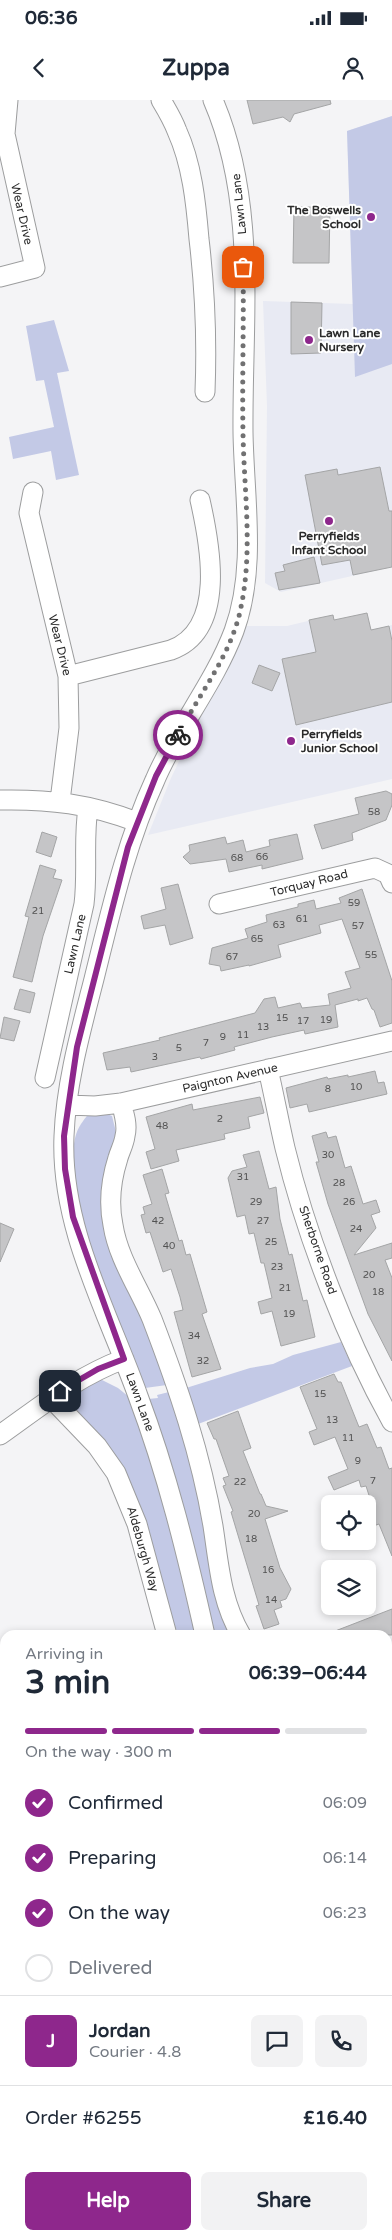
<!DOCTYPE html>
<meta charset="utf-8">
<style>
body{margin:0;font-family:"Varela Round",sans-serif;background:#f2f2f3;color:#1f2937;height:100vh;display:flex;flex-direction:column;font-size:19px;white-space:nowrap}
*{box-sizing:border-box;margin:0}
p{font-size:16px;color:#747a83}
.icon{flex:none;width:28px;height:28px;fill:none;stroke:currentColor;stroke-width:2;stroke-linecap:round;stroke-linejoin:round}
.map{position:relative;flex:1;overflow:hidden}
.sheet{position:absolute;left:0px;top:1530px;width:392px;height:610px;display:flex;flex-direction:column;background:#fff;border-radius:15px 15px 0 0;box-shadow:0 2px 8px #0003}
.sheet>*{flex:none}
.fabs{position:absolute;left:321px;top:1395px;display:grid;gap:10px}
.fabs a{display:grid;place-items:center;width:55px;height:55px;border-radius:8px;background:#fff;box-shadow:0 2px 8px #0003;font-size:25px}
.pin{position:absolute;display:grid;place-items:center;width:42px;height:42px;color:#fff;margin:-21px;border-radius:10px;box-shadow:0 2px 8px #0006}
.courier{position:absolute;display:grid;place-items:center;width:50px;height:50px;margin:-25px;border:4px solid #8e278c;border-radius:50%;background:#fff;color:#222;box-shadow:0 1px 6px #0007}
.overview em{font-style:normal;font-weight:700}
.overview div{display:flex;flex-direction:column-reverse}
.overview{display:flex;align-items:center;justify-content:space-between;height:85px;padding:0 25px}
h1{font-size:32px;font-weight:700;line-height:38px}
.bar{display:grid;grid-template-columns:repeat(4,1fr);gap:8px 5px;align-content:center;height:60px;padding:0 25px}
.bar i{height:6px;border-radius:4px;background:#e0e1e3}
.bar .on{background:#8e278c}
.bar p{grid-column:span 4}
.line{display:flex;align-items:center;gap:12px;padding:0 25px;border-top:1px solid #e0e1e3}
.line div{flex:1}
.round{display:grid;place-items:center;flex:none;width:52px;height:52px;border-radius:8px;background:#f2f2f3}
ol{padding:0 25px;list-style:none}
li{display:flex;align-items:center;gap:15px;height:55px}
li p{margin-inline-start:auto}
li .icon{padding:5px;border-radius:50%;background:#8e278c;color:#fff;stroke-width:4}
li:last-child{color:#747a83}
li i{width:28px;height:28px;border:2px solid #e0e1e3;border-radius:50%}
.button{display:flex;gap:10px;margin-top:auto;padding:10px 25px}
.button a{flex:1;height:58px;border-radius:8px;background:#8e278c;color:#fff;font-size:20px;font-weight:700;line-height:58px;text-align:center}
.button a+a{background:#f2f2f3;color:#1f2937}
.status{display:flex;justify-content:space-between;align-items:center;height:35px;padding:0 25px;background:#fff;direction:ltr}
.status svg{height:14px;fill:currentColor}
header{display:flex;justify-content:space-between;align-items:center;height:65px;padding:0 25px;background:#fff;font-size:22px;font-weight:700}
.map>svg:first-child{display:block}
.built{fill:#e8eaf3}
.green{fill:#c3c9e6}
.water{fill:#95afd7;stroke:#7587a3}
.building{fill:#c5c5c7;stroke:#a4a5a6}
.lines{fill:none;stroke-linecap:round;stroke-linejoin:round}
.minor-casing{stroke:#9c9d9e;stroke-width:21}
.minor{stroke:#fff;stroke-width:19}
.done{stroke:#717172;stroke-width:5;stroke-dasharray:0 9}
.route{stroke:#8e278c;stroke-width:6}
.poi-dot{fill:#8e278c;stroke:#fff;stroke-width:2}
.labels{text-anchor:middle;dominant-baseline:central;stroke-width:4;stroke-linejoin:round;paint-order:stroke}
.number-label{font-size:10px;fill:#525252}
.street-label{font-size:12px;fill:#2b2b2b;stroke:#fff}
.poi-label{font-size:12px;font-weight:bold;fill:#2b2b2b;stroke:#fff;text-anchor:start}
</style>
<div class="status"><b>06:36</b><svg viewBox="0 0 49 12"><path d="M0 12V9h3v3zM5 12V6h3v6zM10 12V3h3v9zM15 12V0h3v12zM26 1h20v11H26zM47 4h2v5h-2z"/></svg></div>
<header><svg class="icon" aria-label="back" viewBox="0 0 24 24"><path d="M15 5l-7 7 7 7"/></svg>Zuppa<svg class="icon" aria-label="person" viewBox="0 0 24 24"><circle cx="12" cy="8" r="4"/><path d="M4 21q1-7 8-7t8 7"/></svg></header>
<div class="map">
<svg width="392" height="2140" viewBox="0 0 392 2140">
<rect width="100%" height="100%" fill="#f4f4f6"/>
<!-- built -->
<path class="built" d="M392,16V467L281,492L265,483L267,306L263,201L353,204L347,31Z
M333,515L338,537L392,525V679L148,735L171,678L244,526H287Z"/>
<!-- green -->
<path class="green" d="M392,16V264L355,277L347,31Z
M54,220L69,271L57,273L79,375L56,380L51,351L13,359L9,337L54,327L44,280L36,281L26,226Z
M103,1012L112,1016L116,1032L102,1088L142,1217L167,1285L145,1288C124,1237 49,1070 81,1024C84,1020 87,1014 92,1013C95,1012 100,1013 103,1012Z
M341,1242L352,1266L198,1324L186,1288L250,1268L273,1264L293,1255Z
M100,1279L118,1288L134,1301L164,1403L195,1535H187L168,1525L143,1418L134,1392L122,1369L74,1306L75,1295L88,1282Z
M169,1292L184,1333L232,1535L212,1534L189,1429L148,1299L158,1298L157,1295Z
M5,1793V1984L0,1981V1795Z"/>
<!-- water -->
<path class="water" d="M259,2135H291V2140H260Z"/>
<!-- building -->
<path class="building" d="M247,0H330L331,4L294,14L290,22L283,17L253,24Z
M294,107H330L329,163H293Z
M291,202L322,203L321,253L291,254Z
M380,367L389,411H392V467L353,475L350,460L322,465L305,375L337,369L338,375Z
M314,457L320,483L279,490L275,473L285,471L283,465Z
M367,513L371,530L389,526L392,541V602L296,625L282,559L316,552L309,520L333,515L334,520Z
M259,565L280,573L272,591L252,583Z
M386,691L392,694V705L386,720L352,733L353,740L322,749L314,725L359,714L355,698Z
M42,732L57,737L51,757L36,752Z
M297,734L303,759L262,769V765L229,772L226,759L190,764L183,757L190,751L189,745L225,737L227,744L243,740L246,752L270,746L269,740Z
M40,765L56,770L53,778L62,780L43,836L32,882L13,877L29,817L25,816Z
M178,784L193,838L170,845L165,825L144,829L141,816L166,809L161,788Z
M362,789L392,881V923L380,927L374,910L372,909L367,898L358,901V899L335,905L338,927L305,934L304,930L272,937L234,947L235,950L201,959L200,957L131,972L130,967L107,970L103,953L160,940L159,938L255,913L264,899L275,897L278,908L300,903L302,908L330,905L328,894L351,888L345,872L360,868L342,819L319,825L321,833L278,845L281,857L249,866V865L221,871L220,866L209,864L212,848L248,838L245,829L267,822L266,815L298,807V804L314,800L316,809L341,803L339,798Z
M20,889L35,893L30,913L14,909Z
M4,917L20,921L14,941L0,938Z
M375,971L378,983L384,982L387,994L309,1012L307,1004L290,1008L286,988L327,977L328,979L348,975V977Z
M260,997L264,1013L248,1017L250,1028L224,1034L225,1039L176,1050L179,1061L151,1069L146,1052L155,1049L146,1017L192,1004L193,1010Z
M326,1032L328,1038L336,1036L345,1068L351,1066L363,1104L376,1100L380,1112L371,1115L376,1128L354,1155L392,1143V1158L385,1160L392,1178V1261L368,1214L328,1104L316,1062H319L312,1036Z
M259,1051L269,1089L276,1087L280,1119L289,1155L292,1154L303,1201L307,1200L315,1237L281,1246L272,1211L261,1214L258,1202L272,1198L268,1180L264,1163H261L254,1133L249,1134L245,1115L237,1117L228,1078L232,1071L247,1067L243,1055Z
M162,1069L169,1093L165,1094L179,1141L182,1140L186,1155L190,1154L207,1212L202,1214L221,1269L192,1277L174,1212L183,1210L180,1197L171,1169L163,1172L150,1132L146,1133L141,1115L145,1114L143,1107L152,1104L143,1075Z
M0,1123L14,1129L0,1162Z
M334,1274L338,1282H341L359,1327L367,1324L377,1348L381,1347L389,1369L392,1368V1456L379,1424L368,1428V1413L374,1411L366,1386L361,1387L359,1380L334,1390L328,1377L348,1369L335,1337L314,1345L309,1332L317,1329L300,1287Z
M238,1311L251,1348L243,1351L260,1394H261L266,1406L288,1411L265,1419L280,1468L291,1489L286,1499L280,1501L282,1507L274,1510L279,1524L264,1529L256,1506L259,1505L231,1412L233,1411L223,1386L226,1385L223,1378L229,1376L216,1339H214L207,1323Z
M392,1509V1535H331L330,1533Z"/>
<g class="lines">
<!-- minor casing -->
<g class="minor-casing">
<path id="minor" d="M161,0C167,10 173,20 177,31C192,64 196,103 199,139C205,190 207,241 205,292
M0,177L35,168L5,34L8,0
M33,392L29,413L68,576L69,628L60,701
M68,576L171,550C227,530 210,444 200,400
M0,700C50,699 90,704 137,722
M219,804L375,768L388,774L392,783
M268,969C274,995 279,1022 285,1048C307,1138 347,1241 392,1322
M45,978L84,804C88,772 83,740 88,708
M121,1003C124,1013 128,1025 125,1036C124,1044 120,1051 118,1058C111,1080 108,1101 113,1125C118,1158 139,1188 152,1219C178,1287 201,1354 213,1426C219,1465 221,1501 241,1535
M67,1005L95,1006L121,1003L392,941
M51,1298L97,1346L116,1373L137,1424L167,1535
M0,1335C41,1306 76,1277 124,1259
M205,1535C187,1454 167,1373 138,1296C108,1212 60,1127 64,1036C66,983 81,930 94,879C111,811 126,743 155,680C177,628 214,584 234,531C257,468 244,398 243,332C242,222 258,104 213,0
M388,1569L392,1568
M0,1655L5,1656
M388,1948L392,1950
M0,2012L5,2011"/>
</g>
<!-- minor -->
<use href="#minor" class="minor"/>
</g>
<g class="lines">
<!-- done -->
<path class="done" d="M178,635C199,594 232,554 241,507C253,450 244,391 243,333C242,278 244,222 243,167"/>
<!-- route -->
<path class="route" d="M60,1291L98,1269L124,1259L73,1117L65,1069L64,1036L77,947L128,747L156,676L178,635"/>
</g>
<!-- markers -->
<g class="poi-dot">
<circle cx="371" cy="117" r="5"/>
<circle cx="309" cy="240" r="5"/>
<circle cx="329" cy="421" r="5"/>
<circle cx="291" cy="641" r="5"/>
</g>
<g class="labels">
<!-- number labels -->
<g class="number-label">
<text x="374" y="712">58</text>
<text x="262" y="757">66</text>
<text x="237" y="758">68</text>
<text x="354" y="803">59</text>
<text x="38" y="811">21</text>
<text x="302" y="819">61</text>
<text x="279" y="825">63</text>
<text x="358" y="826">57</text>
<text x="257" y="839">65</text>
<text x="371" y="855">55</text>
<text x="232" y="857">67</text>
<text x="282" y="918">15</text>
<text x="326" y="920">19</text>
<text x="303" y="921">17</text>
<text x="263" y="927">13</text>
<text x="243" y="935">11</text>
<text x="223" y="937">9</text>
<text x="206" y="943">7</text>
<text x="179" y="948">5</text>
<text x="155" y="957">3</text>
<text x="356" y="987">10</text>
<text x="328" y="989">8</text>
<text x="220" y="1019">2</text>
<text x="162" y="1026">48</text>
<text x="328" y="1055">30</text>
<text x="243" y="1077">31</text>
<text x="339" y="1083">28</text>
<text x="256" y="1102">29</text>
<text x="349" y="1102">26</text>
<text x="158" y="1121">42</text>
<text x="263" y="1121">27</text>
<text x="356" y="1129">24</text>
<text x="271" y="1142">25</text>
<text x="169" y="1146">40</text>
<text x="277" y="1167">23</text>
<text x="369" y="1175">20</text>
<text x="285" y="1188">21</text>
<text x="378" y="1192">18</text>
<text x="289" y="1214">19</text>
<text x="194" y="1236">34</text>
<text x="203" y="1261">32</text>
<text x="320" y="1294">15</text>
<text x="332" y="1320">13</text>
<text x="348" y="1338">11</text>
<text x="358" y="1361">9</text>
<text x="373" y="1381">7</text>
<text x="240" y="1382">22</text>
<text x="254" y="1414">20</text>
<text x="251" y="1439">18</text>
<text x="268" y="1470">16</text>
<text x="271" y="1500">14</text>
</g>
<!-- street labels -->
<g class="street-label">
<text transform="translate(239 104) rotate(-96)">Lawn Lane</text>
<text transform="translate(22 114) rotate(77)">Wear Drive</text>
<text transform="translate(60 545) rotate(76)">Wear Drive</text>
<text transform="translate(309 783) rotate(-14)">Torquay Road</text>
<text transform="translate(75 844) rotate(-77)">Lawn Lane</text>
<text transform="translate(230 978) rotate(-13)">Paignton Avenue</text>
<text transform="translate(318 1150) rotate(71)">Sherborne Road</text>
<text transform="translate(140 1302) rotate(70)">Lawn Lane</text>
<text transform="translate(143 1449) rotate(74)">Aldeburgh Way</text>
</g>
<!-- poi labels -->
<g class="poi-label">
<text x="361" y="110" text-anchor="end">The Boswells<tspan x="361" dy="14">School</tspan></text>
<text x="319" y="233">Lawn Lane<tspan x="319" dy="14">Nursery</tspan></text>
<text x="329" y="436" text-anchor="middle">Perryfields<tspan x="329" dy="14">Infant School</tspan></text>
<text x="301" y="634">Perryfields<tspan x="301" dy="14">Junior School</tspan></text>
</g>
</g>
</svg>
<div class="fabs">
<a><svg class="icon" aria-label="locate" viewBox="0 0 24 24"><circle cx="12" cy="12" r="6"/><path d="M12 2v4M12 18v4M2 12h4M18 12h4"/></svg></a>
<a><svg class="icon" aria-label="layers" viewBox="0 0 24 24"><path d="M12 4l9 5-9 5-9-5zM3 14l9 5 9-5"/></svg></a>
</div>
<div class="pin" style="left:243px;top:167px;background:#ea580c"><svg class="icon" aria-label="bag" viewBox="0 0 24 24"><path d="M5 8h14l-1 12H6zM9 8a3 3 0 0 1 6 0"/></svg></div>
<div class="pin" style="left:60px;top:1291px;background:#1f2937"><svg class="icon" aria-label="home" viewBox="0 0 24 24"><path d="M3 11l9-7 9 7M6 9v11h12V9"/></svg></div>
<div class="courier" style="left:178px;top:635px"><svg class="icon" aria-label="bike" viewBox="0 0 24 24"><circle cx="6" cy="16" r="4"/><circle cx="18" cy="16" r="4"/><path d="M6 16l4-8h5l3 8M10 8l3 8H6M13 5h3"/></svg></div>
<section class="sheet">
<div class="overview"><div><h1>3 min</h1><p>Arriving in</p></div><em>06:39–06:44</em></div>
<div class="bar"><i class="on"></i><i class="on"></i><i class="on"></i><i></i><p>On the way · 300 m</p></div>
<ol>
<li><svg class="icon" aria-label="check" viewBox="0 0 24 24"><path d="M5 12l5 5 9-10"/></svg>Confirmed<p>06:09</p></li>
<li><svg class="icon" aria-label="check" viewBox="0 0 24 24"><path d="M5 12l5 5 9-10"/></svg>Preparing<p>06:14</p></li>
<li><svg class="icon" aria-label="check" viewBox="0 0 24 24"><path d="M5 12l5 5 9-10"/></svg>On the way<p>06:23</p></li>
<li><i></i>Delivered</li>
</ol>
<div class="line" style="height:90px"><b class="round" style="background:#8e278c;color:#fff">J</b><div><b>Jordan</b><p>Courier · 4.8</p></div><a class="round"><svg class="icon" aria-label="chat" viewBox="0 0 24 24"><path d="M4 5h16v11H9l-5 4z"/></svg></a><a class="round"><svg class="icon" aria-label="phone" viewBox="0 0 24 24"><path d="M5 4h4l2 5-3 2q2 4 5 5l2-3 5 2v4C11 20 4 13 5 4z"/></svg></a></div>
<div class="line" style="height:65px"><div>Order #6255</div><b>£16.40</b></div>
<div class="button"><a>Help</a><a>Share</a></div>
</section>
</div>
